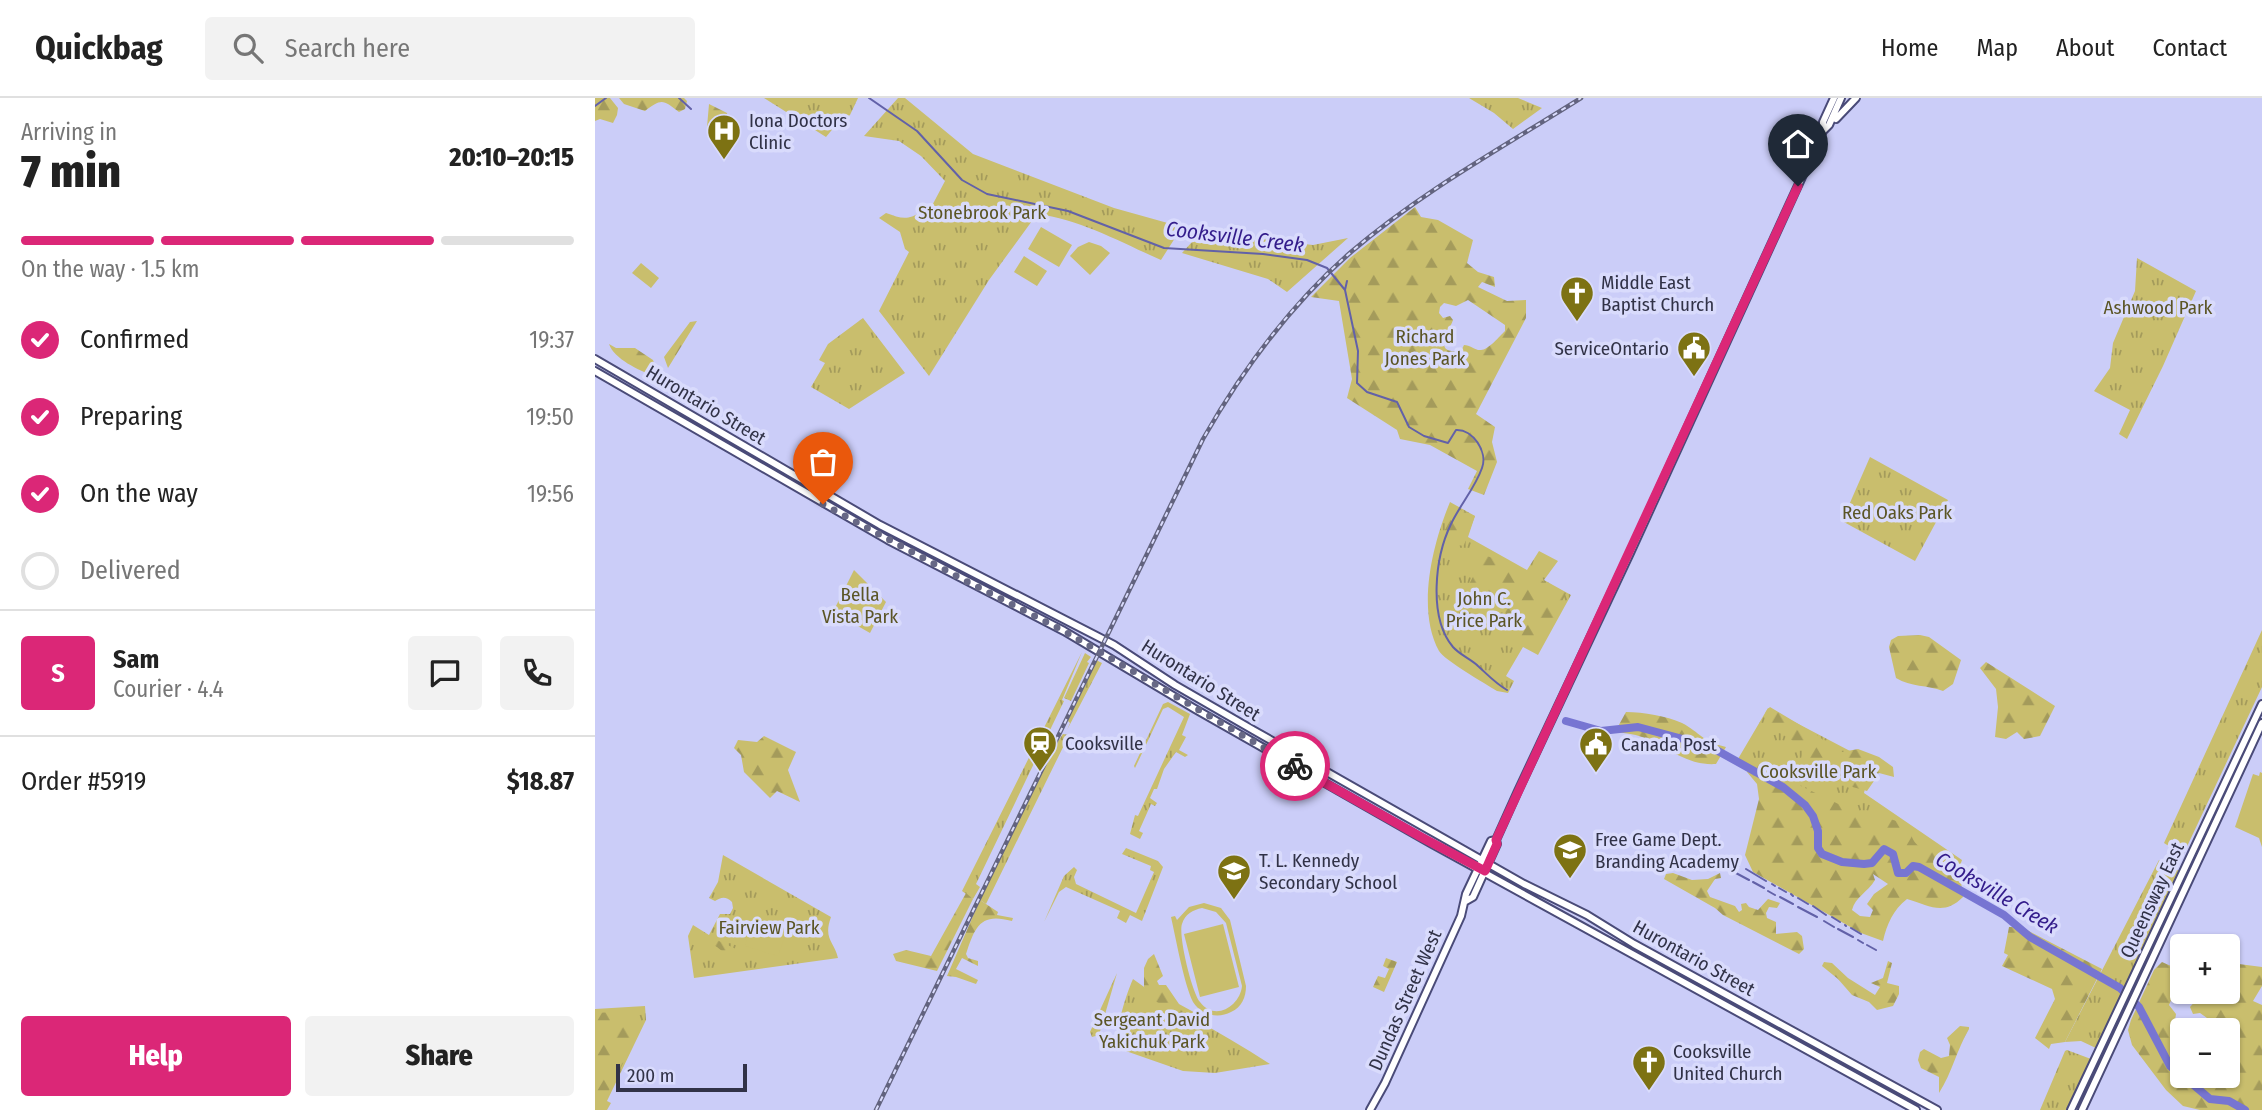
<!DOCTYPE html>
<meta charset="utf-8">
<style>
body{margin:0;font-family:"Fira Sans Condensed",sans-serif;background:#f2f2f2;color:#222;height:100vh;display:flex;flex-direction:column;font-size:26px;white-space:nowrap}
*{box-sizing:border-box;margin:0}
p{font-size:23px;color:#767676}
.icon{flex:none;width:38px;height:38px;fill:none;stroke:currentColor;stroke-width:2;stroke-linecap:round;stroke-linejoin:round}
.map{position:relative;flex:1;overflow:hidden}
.panel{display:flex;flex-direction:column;background:#fff;width:595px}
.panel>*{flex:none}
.controls{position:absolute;left:1575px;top:836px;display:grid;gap:14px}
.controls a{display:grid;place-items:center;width:70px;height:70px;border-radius:7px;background:#fff;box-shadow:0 2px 5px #0004;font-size:35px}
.scale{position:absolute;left:21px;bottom:18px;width:131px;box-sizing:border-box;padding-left:7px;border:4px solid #313247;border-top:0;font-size:19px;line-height:24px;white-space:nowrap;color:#313247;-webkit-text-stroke:5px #d9dbfc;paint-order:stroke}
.pin{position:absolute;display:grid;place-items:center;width:60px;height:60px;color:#fff;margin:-72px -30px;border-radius:50% 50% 50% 0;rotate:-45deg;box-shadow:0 0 7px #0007}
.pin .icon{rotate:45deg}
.courier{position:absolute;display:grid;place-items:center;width:70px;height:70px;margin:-35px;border:5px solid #db2777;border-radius:50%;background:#fff;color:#222;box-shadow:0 2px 9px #0007}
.summary em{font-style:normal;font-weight:800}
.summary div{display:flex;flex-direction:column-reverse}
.summary{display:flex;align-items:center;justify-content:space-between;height:119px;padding:0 21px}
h1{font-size:46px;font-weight:800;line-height:52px}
.bar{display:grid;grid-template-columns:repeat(4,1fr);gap:10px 7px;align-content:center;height:84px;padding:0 21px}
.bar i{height:9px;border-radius:5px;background:#e0e0e0}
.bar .on{background:#db2777}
.bar p{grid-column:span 4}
.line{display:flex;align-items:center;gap:18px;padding:0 21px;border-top:2px solid #e0e0e0}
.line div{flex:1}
.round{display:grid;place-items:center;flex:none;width:74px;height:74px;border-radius:7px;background:#f2f2f2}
ol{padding:0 21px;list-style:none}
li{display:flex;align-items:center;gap:21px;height:77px}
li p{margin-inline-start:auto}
li .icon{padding:7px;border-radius:50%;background:#db2777;color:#fff;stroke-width:4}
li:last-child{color:#767676}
li i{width:38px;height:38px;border:4px solid #e0e0e0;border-radius:50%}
.cta{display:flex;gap:14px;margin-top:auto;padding:14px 21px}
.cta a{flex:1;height:80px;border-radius:7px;background:#db2777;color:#fff;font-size:28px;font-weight:800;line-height:80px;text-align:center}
.cta a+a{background:#f2f2f2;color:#222}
header{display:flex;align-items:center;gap:42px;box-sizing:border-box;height:98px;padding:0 35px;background:#fff;border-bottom:2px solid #e0e0e0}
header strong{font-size:33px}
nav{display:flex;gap:38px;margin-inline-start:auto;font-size:24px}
.search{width:490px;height:63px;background:#f2f2f2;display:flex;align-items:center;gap:18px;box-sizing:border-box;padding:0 24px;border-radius:7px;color:#767676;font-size:26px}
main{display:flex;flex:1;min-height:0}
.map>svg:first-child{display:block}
.grass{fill:url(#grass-tufts)}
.forest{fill:url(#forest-firs);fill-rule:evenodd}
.pitch{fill:#c9be6d;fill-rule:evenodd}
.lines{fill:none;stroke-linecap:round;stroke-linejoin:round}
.stream{stroke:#6261a8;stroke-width:2}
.river{stroke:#7775d2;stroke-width:8}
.major-casing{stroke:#4a4b78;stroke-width:10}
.major{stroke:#fff;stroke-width:6}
.rail-casing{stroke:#62637f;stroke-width:4.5}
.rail{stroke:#d9dbfc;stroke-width:2;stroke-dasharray:5;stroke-linecap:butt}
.done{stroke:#676885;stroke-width:7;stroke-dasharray:0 12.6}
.route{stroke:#db2777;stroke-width:9}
.labels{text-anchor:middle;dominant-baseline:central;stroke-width:7;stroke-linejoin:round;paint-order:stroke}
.poi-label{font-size:19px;fill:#313247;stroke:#d9dbfc;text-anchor:start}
.park-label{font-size:19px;fill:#5b5525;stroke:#d9dbfc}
.street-label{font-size:19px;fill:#313247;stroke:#d9dbfc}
.water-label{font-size:21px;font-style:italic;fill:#331c8b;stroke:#d9dbfc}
</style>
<header>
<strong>Quickbag</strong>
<div class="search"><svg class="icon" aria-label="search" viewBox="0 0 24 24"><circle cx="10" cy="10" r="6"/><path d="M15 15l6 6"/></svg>Search here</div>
<nav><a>Home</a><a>Map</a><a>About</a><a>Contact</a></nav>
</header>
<main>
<section class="panel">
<div class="summary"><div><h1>7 min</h1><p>Arriving in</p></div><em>20:10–20:15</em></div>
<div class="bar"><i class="on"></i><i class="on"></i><i class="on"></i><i></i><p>On the way · 1.5 km</p></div>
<ol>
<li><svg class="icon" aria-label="check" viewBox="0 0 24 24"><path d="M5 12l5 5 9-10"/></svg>Confirmed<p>19:37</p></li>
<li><svg class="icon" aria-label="check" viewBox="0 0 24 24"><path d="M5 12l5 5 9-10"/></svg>Preparing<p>19:50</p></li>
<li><svg class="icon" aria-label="check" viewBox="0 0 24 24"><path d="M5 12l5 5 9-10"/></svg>On the way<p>19:56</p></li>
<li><i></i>Delivered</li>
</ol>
<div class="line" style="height:126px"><b class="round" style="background:#db2777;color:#fff">S</b><div><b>Sam</b><p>Courier · 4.4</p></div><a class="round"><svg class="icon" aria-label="chat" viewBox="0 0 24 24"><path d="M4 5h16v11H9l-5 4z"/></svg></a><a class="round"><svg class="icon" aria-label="phone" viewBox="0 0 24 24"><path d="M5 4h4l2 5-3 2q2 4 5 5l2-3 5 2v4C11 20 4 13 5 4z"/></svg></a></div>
<div class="line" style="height:91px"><div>Order #5919</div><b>$18.87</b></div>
<div class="cta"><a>Help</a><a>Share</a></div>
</section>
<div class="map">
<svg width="1667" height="1012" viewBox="0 0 1667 1012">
<defs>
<pattern id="grass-tufts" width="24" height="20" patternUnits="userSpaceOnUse" patternTransform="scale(1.75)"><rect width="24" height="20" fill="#c9be6d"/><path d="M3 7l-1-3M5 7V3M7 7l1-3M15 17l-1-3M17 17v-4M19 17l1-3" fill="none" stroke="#a49b5b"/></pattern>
<pattern id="forest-firs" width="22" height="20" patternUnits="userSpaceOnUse" patternTransform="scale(1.75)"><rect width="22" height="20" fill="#c9be6d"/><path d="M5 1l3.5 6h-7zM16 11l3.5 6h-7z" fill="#a49b5b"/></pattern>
</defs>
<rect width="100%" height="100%" fill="#cbcdf8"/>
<!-- grass -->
<path class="grass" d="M169,0H263L255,17L250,20V16L231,39Z
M303,0H310L378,56L519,110L587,129L566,162C527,145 485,121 442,116L394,182L334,278L284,213L314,154L310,151L305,134L284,120L291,115C305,120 313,123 325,114L331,119L350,83L326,58L304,43L269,38Z
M874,0H923L947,10L918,31L899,15Z
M606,134L718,147L753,140L692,194L673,181L587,155Z
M1542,160L1601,193L1568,268L1532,341L1524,336L1535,312L1499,293L1515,270L1518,245L1540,193Z
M268,220L310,275L254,311L216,289L230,265L224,262L233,246Z
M1275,359L1353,402L1320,463L1247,423Z
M855,404L880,418L873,439L932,472L944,453L963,463L949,482L976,497L943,557L928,549L911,578L919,583L913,595L902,593C891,586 849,562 844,553C821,511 838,445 855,404Z
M259,472L291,504L275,535L238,514Z
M1667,532V589L1588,757L1569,745Z
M487,554L467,602L469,603L381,786L385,789L378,801L367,793Z
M490,555L496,559L492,564L494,565L476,603L469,600Z
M501,562L507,565L472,632L475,625L472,622Z
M573,604L595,616L587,637L591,639L584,652L593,657L590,659L581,654L569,671L562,691H559L555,700L562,705L560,708L556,706L544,733L548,735L545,741L535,736L540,717L543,718L589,619L573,609L568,611L540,670L539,668L568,606Z
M1173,610L1276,664L1269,695L1367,762L1359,785L1140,666Z
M468,636L474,637L391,806L385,802L457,652Z
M531,750L563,763L568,769L547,823L535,817L531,825L522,820L525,813L471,789L464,794L449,824L469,778L479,769L482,772L479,779L481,786L541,815L559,774L555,772L556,768L527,756Z
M128,757L236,819C228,841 239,843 243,860L99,880L93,838L98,827L114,837L125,816H135L138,810L137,804C131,798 126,799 120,803L114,800L123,784Z
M1564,762L1586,774L1503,951L1486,943L1470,944Z
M522,875L504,937L497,939L495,934Z
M538,881C581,913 630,936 675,966L620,975L588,973L525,951C518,935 531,897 538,881Z
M50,908L51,922L12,1003L16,1005L12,1012H0V911Z
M1472,952L1496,961L1471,1012H1445L1470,953Z"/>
<!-- forest -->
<path class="forest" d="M0,0H15L23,10L22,17L18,25L5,21L0,23Z
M24,0H89L92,3L90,11L84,14C68,2 67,0 50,13L29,6Z
M114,6L132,15L133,21L116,34L112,29Z
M820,109L826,119L843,122L878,142L872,165L883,174L899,179L900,189L887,184L883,189L912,203L931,202V220L881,316L900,329L897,344L902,364L889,397L873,391L882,373L835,347L805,341L802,332L752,300L757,281L744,203L716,199L755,160ZM873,202L910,227V233C905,238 893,252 886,252C881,253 875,247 869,247L866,253C836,256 854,234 858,222L855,218L848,220L844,215L845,209L849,205L861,208Z
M102,223L73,270L69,259L95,224Z
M14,246L21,250H40L58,262L62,275L58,278C44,272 19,261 14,246Z
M863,411L880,418L869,447L861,448L848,438L856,413Z
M862,454L878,462L888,457L915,465L919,479L929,486L944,481L971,495L943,555L918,540L920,527L928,524L930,517L924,511L913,516C900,509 892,504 877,510L868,503C869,492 878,482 881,471L861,460Z
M1325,537L1334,539L1366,562L1358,586L1348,593C1332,587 1316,589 1301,580L1294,549L1296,542L1303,538Z
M1391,564L1460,608L1445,638L1429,641L1422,634L1411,641L1400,639L1403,609L1401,591L1385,570Z
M1175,609L1225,639L1238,652L1247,654L1263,651L1284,659L1298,669L1299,679L1284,675L1278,679L1279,683L1272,693L1254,688L1252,681L1236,688C1227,683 1209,675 1204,668L1209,650L1172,627C1168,619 1169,614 1175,609Z
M1031,614C1049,614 1071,618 1087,625C1106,635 1106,643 1131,649L1121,666C1092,668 1073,649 1047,639C1039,636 1029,635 1020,634Z
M169,638L201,654L193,672L205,704L182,693L175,700L149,674L146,657L139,650L143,642L162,644Z
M1154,663L1258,713L1292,715V720L1314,727C1319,763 1341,744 1356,760C1360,764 1361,771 1363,776L1361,781L1366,784L1368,799C1349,818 1335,808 1312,801C1298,812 1292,826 1288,843L1266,835L1158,774L1150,757L1164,701L1162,686L1152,674ZM1278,776L1293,786L1279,796L1272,806L1278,812L1275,819L1265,818L1257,812C1260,799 1273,794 1280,782Z
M1078,775L1097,782L1113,781L1125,775L1126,780L1120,781L1112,793L1115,799L1140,808L1144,814L1147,812L1146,806L1151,805L1154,809L1163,812L1173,801L1185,805L1182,810L1174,809L1171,815L1172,820L1181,824V836L1202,834L1207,838L1209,851L1204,856L1128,817L1120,810L1069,781L1071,776Z
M371,795L378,801L342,873L301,863L298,856L311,852L336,858Z
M385,802L403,814L402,817L418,820L417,823C385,814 380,829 371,856L373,860L383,863V868L367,860L361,871L383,882L381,886L361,879L352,878Z
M1414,829H1426L1507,871L1470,944L1456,946L1454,951L1440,940L1460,901L1457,891L1407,868L1413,857L1409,855Z
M101,835H107L141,851L144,856C133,860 130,855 122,849C113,843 106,846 101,835Z
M559,856L568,878L562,883L564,887H571L584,906L604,917L601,924L554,900L549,889V870L553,861Z
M791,860L802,864L789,894L778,889L783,878L790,880L794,871L788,868Z
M1293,863L1297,865L1292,885L1304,888V896L1298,908L1282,912L1274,904L1257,897L1243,881L1227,868L1229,864L1237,865L1253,880L1280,897L1285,889L1276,885L1288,880Z
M1567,864L1587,873V894H1591L1586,901L1577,900L1574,907L1581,916C1580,924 1577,932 1578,940C1580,951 1578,940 1583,950C1587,958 1587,969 1587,978H1633V933H1606L1612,920L1605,915L1598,916L1595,909L1602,901L1594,894H1633V869L1644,866L1667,869V888L1658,903L1667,907V1012H1605L1588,1008L1571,992L1537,947L1533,932L1536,922L1559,872Z
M40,913V942L4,1012H0V915Z
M1365,928L1374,929V931C1362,951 1357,975 1344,995V979L1326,970L1323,962L1325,954L1329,951L1346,960L1354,958L1355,947L1352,940Z"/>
<!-- pitch -->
<path class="pitch" d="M446,129L477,147L464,169L433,151Z
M494,144L506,148L515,155L495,177L475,158L483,149Z
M429,158L452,173L442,188L419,174Z
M46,165L64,180L56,190L37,175Z
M1665,674L1667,675V749L1664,740L1640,729L1658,676L1664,678Z
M609,805L626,810L635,822L651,888C651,899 647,909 636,914C623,921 606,917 598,904C589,886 581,841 576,819L580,818L582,822L594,809ZM607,810L621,814L631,825L647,888C645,908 620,924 605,904C597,895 583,837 587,826C590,816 598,812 607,810Z
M157,825L191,835L183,858L150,848Z
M628,826L644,889L605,899L589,836Z"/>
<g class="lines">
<!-- stream -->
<path class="stream" d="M84,0L96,11
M274,0L322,33L367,82L392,96L473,113L569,150L668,156L712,162L732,170L750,192L763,253L762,285L772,294L802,304L814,329L829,338L853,345L861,332C878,331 893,354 887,370C880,390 865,407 856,426C840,459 833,519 858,549C865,557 876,561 883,568C893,577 900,585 912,592
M0,8L11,0
M750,192L752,183
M1127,758L1138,764
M1124,765L1135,771
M1142,767L1144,768
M1151,771L1171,783
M1139,774L1154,782
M1158,784L1169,790
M1177,786L1180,788
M1184,790L1191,794
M1173,793L1180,797
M1196,796L1198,798
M1185,799L1198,806
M1203,800L1213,806
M1218,808L1231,817
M1203,809L1222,819
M1237,819L1245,824
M1229,823L1239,829
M1250,827L1251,828
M1256,830L1266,836
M1243,831L1258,839
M1263,842L1268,845
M1272,847L1281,852"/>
<!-- river -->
<path class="river" d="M971,623L1006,633L1043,629L1114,648L1188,689L1210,707L1218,718L1223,733V750L1227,756L1247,764L1269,766L1277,765L1289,751L1298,756L1303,775H1311L1318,768L1324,769L1409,817L1435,839L1525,890L1544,909L1575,968L1587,978
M1588,978L1615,1001L1634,1003L1650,1012"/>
<!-- major casing -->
<g class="major-casing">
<path id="major" d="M1241,21L1261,0
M1228,33V24L1239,0
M0,261L285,427L519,547L580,587L658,632L929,786L992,817L1039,846L1342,1012
M0,273L293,442L469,533L600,611L837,746L1321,1012
M871,803L878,799L902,746L901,742L923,693L1035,455L1228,33L1234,27L1246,0
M775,1012L790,985L866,818L871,796L896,743L901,742
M1476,1012L1667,606
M1487,1012L1667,625"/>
</g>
<!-- major -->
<use href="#major" class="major"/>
<!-- rail casing -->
<g class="rail-casing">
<path id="rail" d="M281,1012L608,341C648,271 695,207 756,154C826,94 908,49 986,0"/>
</g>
<!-- rail -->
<use href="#rail" class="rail"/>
</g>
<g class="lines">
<!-- done -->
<path class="done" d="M228,406L369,482L469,533L700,668"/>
<!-- route -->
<path class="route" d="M700,668L826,739L890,773L902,746L901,742L1203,88"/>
</g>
<!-- icons -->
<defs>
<g id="hospital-pin" transform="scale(1.75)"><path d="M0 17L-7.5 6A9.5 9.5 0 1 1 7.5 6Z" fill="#7d7213" stroke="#d9dbfc"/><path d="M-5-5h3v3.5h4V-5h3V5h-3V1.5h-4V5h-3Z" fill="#fff"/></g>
<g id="church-pin" transform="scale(1.75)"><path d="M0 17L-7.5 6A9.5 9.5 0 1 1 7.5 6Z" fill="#7d7213" stroke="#d9dbfc"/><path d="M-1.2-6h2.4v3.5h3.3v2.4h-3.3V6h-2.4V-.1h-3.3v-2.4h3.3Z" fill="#fff"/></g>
<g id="civic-pin" transform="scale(1.75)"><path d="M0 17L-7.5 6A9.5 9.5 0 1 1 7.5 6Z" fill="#7d7213" stroke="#d9dbfc"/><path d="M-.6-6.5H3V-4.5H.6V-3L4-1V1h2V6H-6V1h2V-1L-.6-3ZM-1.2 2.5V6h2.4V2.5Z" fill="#fff"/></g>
<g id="station-pin" transform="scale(1.75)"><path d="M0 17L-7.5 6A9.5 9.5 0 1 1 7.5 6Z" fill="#7d7213" stroke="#d9dbfc"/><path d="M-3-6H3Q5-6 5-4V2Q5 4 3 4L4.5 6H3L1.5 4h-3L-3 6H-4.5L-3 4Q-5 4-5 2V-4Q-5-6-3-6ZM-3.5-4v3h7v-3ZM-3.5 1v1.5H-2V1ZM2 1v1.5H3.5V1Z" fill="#fff"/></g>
<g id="university-pin" transform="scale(1.75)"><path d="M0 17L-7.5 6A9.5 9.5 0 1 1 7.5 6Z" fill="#7d7213" stroke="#d9dbfc"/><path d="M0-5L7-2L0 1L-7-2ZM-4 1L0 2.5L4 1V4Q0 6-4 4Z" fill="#fff"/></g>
<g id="school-pin" transform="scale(1.75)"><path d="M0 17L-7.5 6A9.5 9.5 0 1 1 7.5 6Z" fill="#7d7213" stroke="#d9dbfc"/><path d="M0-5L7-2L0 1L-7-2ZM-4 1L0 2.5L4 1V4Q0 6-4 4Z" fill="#fff"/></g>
</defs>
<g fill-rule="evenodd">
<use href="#hospital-pin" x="129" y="33"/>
<use href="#church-pin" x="982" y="195"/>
<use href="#civic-pin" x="1099" y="250"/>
<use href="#station-pin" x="445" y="645"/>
<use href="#civic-pin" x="1001" y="646"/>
<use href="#university-pin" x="975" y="752"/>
<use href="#school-pin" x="639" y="773"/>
<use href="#church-pin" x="1054" y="964"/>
</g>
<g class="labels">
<!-- poi labels -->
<g class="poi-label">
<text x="154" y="22">Iona Doctors<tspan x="154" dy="22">Clinic</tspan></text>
<text x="1006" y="184">Middle East<tspan x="1006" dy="22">Baptist Church</tspan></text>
<text x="1074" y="250" text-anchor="end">ServiceOntario</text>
<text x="470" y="645">Cooksville</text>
<text x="1026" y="646">Canada Post</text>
<text x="1000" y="741">Free Game Dept.<tspan x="1000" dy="22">Branding Academy</tspan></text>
<text x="664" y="762">T. L. Kennedy<tspan x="664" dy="22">Secondary School</tspan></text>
<text x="1078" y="953">Cooksville<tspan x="1078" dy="22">United Church</tspan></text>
</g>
<!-- park labels -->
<g class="park-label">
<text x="387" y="114">Stonebrook Park</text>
<text x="1563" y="209">Ashwood Park</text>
<text x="830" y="238">Richard<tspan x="830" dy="22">Jones Park</tspan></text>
<text x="1302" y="414">Red Oaks Park</text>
<text x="265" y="496">Bella<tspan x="265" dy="22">Vista Park</tspan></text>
<text x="889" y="500">John C.<tspan x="889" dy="22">Price Park</tspan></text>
<text x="1223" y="673">Cooksville Park</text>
<text x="174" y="829">Fairview Park</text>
<text x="557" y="921">Sergeant David<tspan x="557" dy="22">Yakichuk Park</tspan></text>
</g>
<!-- street labels -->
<g class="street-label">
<text transform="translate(111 307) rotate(31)">Hurontario Street</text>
<text transform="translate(606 582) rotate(32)">Hurontario Street</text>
<text transform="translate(1557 802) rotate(-65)">Queensway East</text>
<text transform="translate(1099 860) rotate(29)">Hurontario Street</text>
<text transform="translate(810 902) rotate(-66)">Dundas Street West</text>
</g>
<!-- water labels -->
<g class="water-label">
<text transform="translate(640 139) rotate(7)">Cooksville Creek</text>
<text transform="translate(1402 795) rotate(31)">Cooksville Creek</text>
</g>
</g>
</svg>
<div class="controls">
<a>+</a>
<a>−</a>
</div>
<div class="scale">200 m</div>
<div class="pin" style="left:228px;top:406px;background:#ea580c"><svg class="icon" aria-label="bag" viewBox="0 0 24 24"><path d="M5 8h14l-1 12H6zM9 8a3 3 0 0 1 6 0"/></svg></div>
<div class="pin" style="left:1203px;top:88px;background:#1f2937"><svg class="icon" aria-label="home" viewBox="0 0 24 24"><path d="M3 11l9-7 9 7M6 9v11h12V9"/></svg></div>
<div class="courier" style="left:700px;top:668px"><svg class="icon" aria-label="bike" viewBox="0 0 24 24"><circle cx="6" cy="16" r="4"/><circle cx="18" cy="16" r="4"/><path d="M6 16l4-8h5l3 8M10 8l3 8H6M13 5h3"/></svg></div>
</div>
</main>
